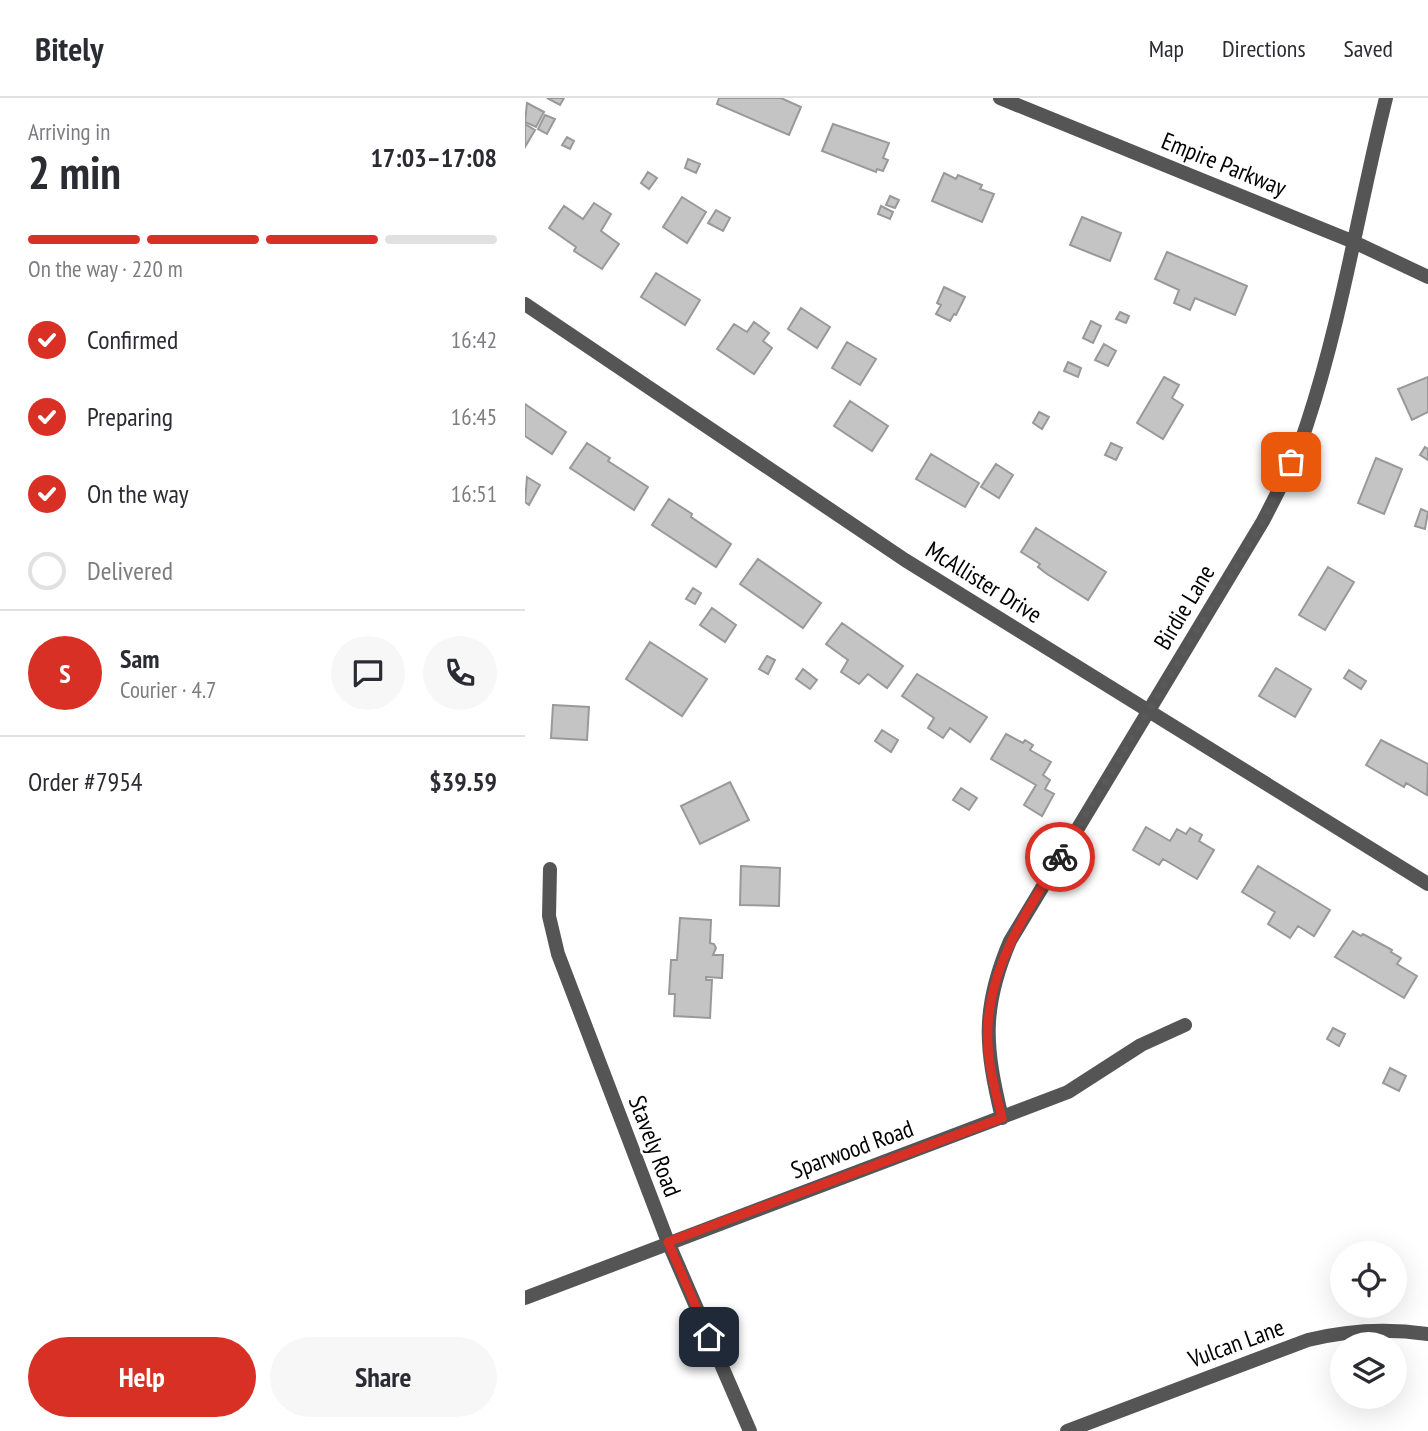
<!DOCTYPE html>
<meta charset="utf-8">
<style>
body{margin:0;font-family:"PT Sans Narrow",sans-serif;background:#f7f7f7;color:#2b2b33;height:100vh;display:flex;flex-direction:column;font-size:26px;white-space:nowrap}
*{box-sizing:border-box;margin:0}
p{font-size:23px;color:#7c7c81}
.icon{flex:none;width:38px;height:38px;fill:none;stroke:currentColor;stroke-width:2;stroke-linecap:round;stroke-linejoin:round}
.map{position:relative;flex:1;overflow:hidden}
.side{display:flex;flex-direction:column;background:#fff;width:525px}
.side>*{flex:none}
.tools{position:absolute;left:805px;top:1143px;display:grid;gap:14px}
.tools a{display:grid;place-items:center;width:77px;height:77px;border-radius:50%;background:#fff;box-shadow:0 7px 28px #0002;font-size:35px}
.pin{position:absolute;display:grid;place-items:center;width:60px;height:60px;color:#fff;margin:-30px;border-radius:14px;box-shadow:0 4px 10px #0006}
.courier{position:absolute;display:grid;place-items:center;width:70px;height:70px;margin:-35px;border:5px solid #d93025;border-radius:50%;background:#fff;color:#222;box-shadow:0 2px 9px #0007}
.summary em{font-style:normal;font-weight:800}
.summary div{display:flex;flex-direction:column-reverse}
.summary{display:flex;align-items:center;justify-content:space-between;height:119px;padding:0 28px}
h1{font-size:46px;font-weight:800;line-height:52px}
.bar{display:grid;grid-template-columns:repeat(4,1fr);gap:10px 7px;align-content:center;height:84px;padding:0 28px}
.bar i{height:9px;border-radius:5px;background:#e1e1e2}
.bar .active{background:#d93025}
.bar p{grid-column:span 4}
.line{display:flex;align-items:center;gap:18px;padding:0 28px;border-top:2px solid #e1e1e2}
.line div{flex:1}
.round{display:grid;place-items:center;flex:none;width:74px;height:74px;border-radius:37px;background:#f7f7f7}
ol{padding:0 28px;list-style:none}
li{display:flex;align-items:center;gap:21px;height:77px}
li p{margin-inline-start:auto}
li .icon{padding:7px;border-radius:50%;background:#d93025;color:#fff;stroke-width:4}
li:last-child{color:#7c7c81}
li i{width:38px;height:38px;border:4px solid #e1e1e2;border-radius:50%}
.action{display:flex;gap:14px;margin-top:auto;padding:14px 28px}
.action a{flex:1;height:80px;border-radius:42px;background:#d93025;color:#fff;font-size:28px;font-weight:800;line-height:80px;text-align:center}
.action a+a{background:#f7f7f7;color:#2b2b33}
header{display:flex;align-items:center;gap:42px;box-sizing:border-box;height:98px;padding:0 35px;background:#fff;border-bottom:2px solid #e1e1e2}
header strong{font-size:33px}
nav{display:flex;gap:38px;margin-inline-start:auto;font-size:24px}
main{display:flex;flex:1;min-height:0}
.map>svg:first-child{display:block}
.building{fill:#c4c4c4;stroke:#999;stroke-width:2}
.lines{fill:none;stroke-linecap:round;stroke-linejoin:round}
.street{stroke:#555;stroke-width:14}
.done{stroke:#595959;stroke-width:7;stroke-dasharray:0 12.6}
.route{stroke:#d93025;stroke-width:9}
.labels{text-anchor:middle;dominant-baseline:central;stroke-width:5;stroke-linejoin:round;paint-order:stroke}
.street-label{font-size:24px;fill:#000;stroke:#fff}
</style>
<header>
<strong>Bitely</strong>
<nav><a>Map</a><a>Directions</a><a>Saved</a></nav>
</header>
<main>
<section class="side">
<div class="summary"><div><h1>2 min</h1><p>Arriving in</p></div><em>17:03–17:08</em></div>
<div class="bar"><i class="active"></i><i class="active"></i><i class="active"></i><i></i><p>On the way · 220 m</p></div>
<ol>
<li><svg class="icon" aria-label="check" viewBox="0 0 24 24"><path d="M5 12l5 5 9-10"/></svg>Confirmed<p>16:42</p></li>
<li><svg class="icon" aria-label="check" viewBox="0 0 24 24"><path d="M5 12l5 5 9-10"/></svg>Preparing<p>16:45</p></li>
<li><svg class="icon" aria-label="check" viewBox="0 0 24 24"><path d="M5 12l5 5 9-10"/></svg>On the way<p>16:51</p></li>
<li><i></i>Delivered</li>
</ol>
<div class="line" style="height:126px"><b class="round" style="background:#d93025;color:#fff">S</b><div><b>Sam</b><p>Courier · 4.7</p></div><a class="round"><svg class="icon" aria-label="chat" viewBox="0 0 24 24"><path d="M4 5h16v11H9l-5 4z"/></svg></a><a class="round"><svg class="icon" aria-label="phone" viewBox="0 0 24 24"><path d="M5 4h4l2 5-3 2q2 4 5 5l2-3 5 2v4C11 20 4 13 5 4z"/></svg></a></div>
<div class="line" style="height:91px"><div>Order #7954</div><b>$39.59</b></div>
<div class="action"><a>Help</a><a>Share</a></div>
</section>
<div class="map">
<svg width="903" height="1333" viewBox="0 0 903 1333">
<rect width="100%" height="100%" fill="#fff"/>
<!-- building -->
<path class="building" d="M22,0H39L35,7Z
M194,0H256L276,9L264,37L192,6Z
M2,5L19,14L11,29L0,24Z
M20,17L30,21L22,36L13,31Z
M0,26L10,32L0,49Z
M308,26L364,45L358,60L363,62L358,73L352,71L351,74L297,53Z
M42,39L49,43L45,51L37,47Z
M163,61L175,66L171,75L160,70Z
M123,74L132,80L124,91L116,85Z
M419,75L431,81L433,77L457,87L455,91L469,96L457,124L407,103Z
M365,98L374,102L370,110L361,107Z
M157,99L181,114L162,145L138,129Z
M69,105L86,116L76,133L94,146L77,171L49,153L51,149L24,130L39,108L58,121Z
M356,108L368,114L365,121L353,116Z
M191,112L205,120L198,133L183,125Z
M557,119L596,135L585,163L545,147Z
M642,154L722,188L710,217L670,200L665,212L649,205L654,192L630,181Z
M131,175L175,202L160,227L116,199Z
M419,189L440,199L431,217L429,216L425,223L411,216L416,207L412,205Z
M276,210L305,229L292,250L263,231Z
M595,214L604,218L601,225L591,221Z
M566,223L576,228L568,245L558,240Z
M229,224L244,235L238,243L247,250L229,276L192,251L209,226L222,234Z
M322,244L351,261L335,287L307,270Z
M579,246L591,253L583,268L570,262Z
M543,264L556,270L553,279L539,273Z
M639,279L654,287L647,300L658,307L638,341L612,325Z
M903,279V314L887,322L873,291Z
M325,303L363,328L347,353L309,328Z
M0,306L41,334L27,356L0,338Z
M514,314L524,319L517,331L508,325Z
M62,345L85,360L83,363L123,389L109,412L45,370Z
M586,345L597,350L591,362L580,357Z
M900,349L903,351V362L895,357Z
M406,356L454,385L440,409L391,381Z
M851,360L877,371L859,416L833,405Z
M471,366L488,377L474,400L456,389Z
M2,379L15,387L4,407L0,404Z
M144,401L167,416L166,419L206,446L191,469L127,427Z
M896,411L903,414L900,431L890,428Z
M511,430L581,474L563,502L522,476L513,469L515,466L496,454Z
M233,461L296,505L278,530L215,486Z
M803,469L829,484L800,532L774,517Z
M168,490L176,495L170,506L161,501Z
M187,510L211,527L200,544L175,527Z
M317,525L378,568L362,590L343,576L334,586L316,574L323,562L301,546Z
M125,544L182,581L157,618L101,581Z
M242,558L250,562L243,576L234,571Z
M751,570L786,591L770,619L734,598Z
M278,571L292,582L285,591L271,581Z
M824,572L841,583L836,591L819,580Z
M392,576L462,619L445,644L425,630L418,640L403,630L409,620L377,598Z
M28,607L64,609L62,642L26,640Z
M357,632L373,642L366,654L350,643Z
M481,636L498,645L500,642L508,647L505,652L526,664L518,677L525,682L520,691L529,696L517,718L499,707L511,687L466,661Z
M856,642L903,666L902,697L881,685L879,689L841,667Z
M205,684L224,722L175,746L156,708Z
M436,690L452,700L444,712L428,702Z
M621,729L645,743L652,731L661,736L665,730L677,737L674,743L689,752L672,781L638,761L634,767L608,752Z
M216,768L255,770L254,808L215,807Z
M733,768L805,812L789,838L773,828L765,840L743,826L750,814L717,794Z
M155,820L186,822L185,845L189,846L191,850L188,857H198L197,880L181,879V882H187L185,920L149,918L150,896H144L146,862H152Z
M828,833L836,838L838,836L867,852L866,854L876,860L872,866L892,878L879,900L810,859Z
M808,930L820,936L814,948L802,941Z
M865,970L881,978L874,993L858,985Z"/>
<g class="lines">
<!-- street -->
<path class="street" d="M475,0L829,144L903,179
M0,206L380,462L903,786
M25,771L24,818L33,856L143,1144L225,1333
M477,1020C460,949 456,911 485,843L738,423C754,392 771,360 782,326C817,220 834,108 861,0
M0,1200L543,994L616,947L660,927
M542,1333L783,1242C823,1232 862,1230 903,1236"/>
</g>
<g class="lines">
<!-- done -->
<path class="done" d="M535,759L738,423L766,364"/>
<!-- route -->
<path class="route" d="M184,1239L143,1144L477,1020C471,995 464,971 463,946C459,874 500,818 535,759"/>
</g>
<g class="labels">
<!-- street labels -->
<g class="street-label">
<text transform="translate(699 66) rotate(22)">Empire Parkway</text>
<text transform="translate(459 484) rotate(32)">McAllister Drive</text>
<text transform="translate(659 509) rotate(-59)">Birdie Lane</text>
<text transform="translate(130 1048) rotate(69)">Stavely Road</text>
<text transform="translate(327 1051) rotate(-20)">Sparwood Road</text>
<text transform="translate(711 1245) rotate(-20)">Vulcan Lane</text>
</g>
</g>
</svg>
<div class="tools">
<a><svg class="icon" aria-label="locate" viewBox="0 0 24 24"><circle cx="12" cy="12" r="6"/><path d="M12 2v4M12 18v4M2 12h4M18 12h4"/></svg></a>
<a><svg class="icon" aria-label="layers" viewBox="0 0 24 24"><path d="M12 4l9 5-9 5-9-5zM3 14l9 5 9-5"/></svg></a>
</div>
<div class="pin" style="left:766px;top:364px;background:#ea580c"><svg class="icon" aria-label="bag" viewBox="0 0 24 24"><path d="M5 8h14l-1 12H6zM9 8a3 3 0 0 1 6 0"/></svg></div>
<div class="pin" style="left:184px;top:1239px;background:#1f2937"><svg class="icon" aria-label="home" viewBox="0 0 24 24"><path d="M3 11l9-7 9 7M6 9v11h12V9"/></svg></div>
<div class="courier" style="left:535px;top:759px"><svg class="icon" aria-label="bike" viewBox="0 0 24 24"><circle cx="6" cy="16" r="4"/><circle cx="18" cy="16" r="4"/><path d="M6 16l4-8h5l3 8M10 8l3 8H6M13 5h3"/></svg></div>
</div>
</main>
